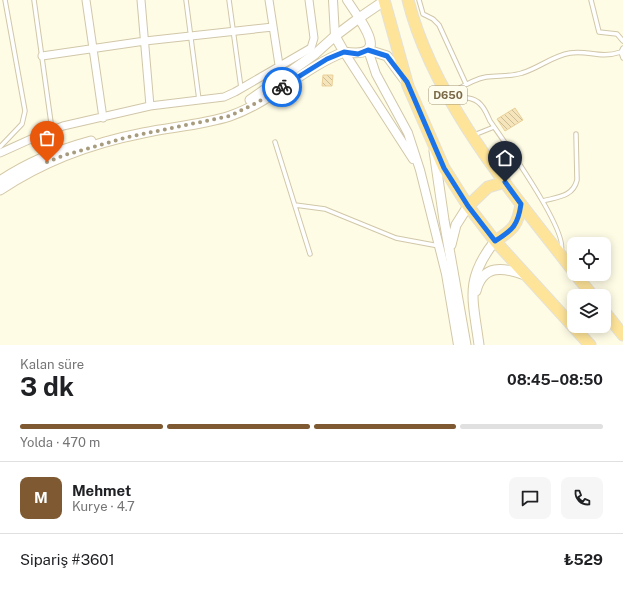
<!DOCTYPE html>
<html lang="tr">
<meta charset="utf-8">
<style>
body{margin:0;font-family:"Public Sans",sans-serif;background:#f6f6f6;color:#202124;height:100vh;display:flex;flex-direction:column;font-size:15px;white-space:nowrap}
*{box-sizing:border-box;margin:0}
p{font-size:13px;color:#757577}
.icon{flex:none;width:22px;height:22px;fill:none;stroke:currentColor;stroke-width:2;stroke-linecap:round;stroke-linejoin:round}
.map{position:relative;height:345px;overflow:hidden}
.sheet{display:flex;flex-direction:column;background:#fff;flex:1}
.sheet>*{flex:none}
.tools{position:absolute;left:567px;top:237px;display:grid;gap:8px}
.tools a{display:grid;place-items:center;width:44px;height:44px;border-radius:8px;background:#fff;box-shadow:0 2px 10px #0003;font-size:20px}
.pin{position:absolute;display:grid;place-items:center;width:34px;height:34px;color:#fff;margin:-41px -17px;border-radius:50% 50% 50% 0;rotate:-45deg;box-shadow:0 0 4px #0007}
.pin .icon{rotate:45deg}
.courier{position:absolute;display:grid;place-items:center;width:40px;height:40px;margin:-20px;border:3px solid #1a73e8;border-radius:50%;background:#fff;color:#222;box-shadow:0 1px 5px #0007}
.headline em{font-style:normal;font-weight:700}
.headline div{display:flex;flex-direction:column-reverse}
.headline{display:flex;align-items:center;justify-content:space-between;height:68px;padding:0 20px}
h1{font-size:26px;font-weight:700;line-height:30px}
.bar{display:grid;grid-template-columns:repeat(4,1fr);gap:6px 4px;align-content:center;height:48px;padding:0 20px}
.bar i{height:5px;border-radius:3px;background:#e0e0e0}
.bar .on{background:#7e5931}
.bar p{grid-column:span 4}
.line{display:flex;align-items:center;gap:10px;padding:0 20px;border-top:1px solid #e0e0e0}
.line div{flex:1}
.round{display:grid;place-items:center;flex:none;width:42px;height:42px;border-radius:8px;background:#f6f6f6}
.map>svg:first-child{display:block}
.building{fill:url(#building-back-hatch);stroke:#ead099}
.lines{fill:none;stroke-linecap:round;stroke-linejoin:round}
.service-casing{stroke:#d1c7a9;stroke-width:5.5}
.minor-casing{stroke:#d1c7a9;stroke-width:9}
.tertiary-casing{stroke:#d1c7a9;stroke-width:10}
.secondary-casing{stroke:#d4c9a7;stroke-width:11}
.trunk-casing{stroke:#e4e1da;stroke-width:13}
.service{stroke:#fff;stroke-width:3.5}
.minor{stroke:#fff;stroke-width:7}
.tertiary{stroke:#fff;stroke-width:8}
.secondary{stroke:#fff;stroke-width:9}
.trunk{stroke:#fee499;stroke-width:11}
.done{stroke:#a89c7e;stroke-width:4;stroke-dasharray:0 7.2}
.route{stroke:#1a73e8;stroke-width:5}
.labels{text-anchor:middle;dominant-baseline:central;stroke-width:3;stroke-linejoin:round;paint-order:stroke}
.shield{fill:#fffded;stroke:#a29579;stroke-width:1}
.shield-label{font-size:11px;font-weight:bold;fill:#7a6947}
</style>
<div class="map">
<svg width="623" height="345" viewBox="0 0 623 345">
<defs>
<pattern id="building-back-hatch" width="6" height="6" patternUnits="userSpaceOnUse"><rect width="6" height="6" fill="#f6e4ba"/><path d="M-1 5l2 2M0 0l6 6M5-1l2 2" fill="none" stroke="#ccbd99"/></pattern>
</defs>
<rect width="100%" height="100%" fill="#fefce5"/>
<!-- building -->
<path class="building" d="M323,75H333L332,86H322Z
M515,108L523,120L505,131L497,119Z"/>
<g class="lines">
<!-- service casing -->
<g class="service-casing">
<path id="service" d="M34,0L52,130
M186,0L199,100
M229,0L241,88
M419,0L423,14L433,19L439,25L466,84
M591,0L599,32L617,34L623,41
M621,52L623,58
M454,91C460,98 465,97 472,99C482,102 486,112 490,121C504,141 569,232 561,251
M453,92C463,86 474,79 486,77C498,75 510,77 522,73C539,68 552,56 570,53C589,50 599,59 621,52L623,48
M474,135L494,127
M275,142L310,254
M0,147L22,124L25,111L5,0
M543,201C557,197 573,197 577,180L576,134
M295,205L325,209L396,238L439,246"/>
</g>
<!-- minor casing -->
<g class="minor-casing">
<path id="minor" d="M86,0L103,118
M141,0L150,106
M269,0L279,65
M42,56L145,41L273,27
M0,153L42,134L63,126L150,106L224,97L235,92L311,48L314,38L309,0"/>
</g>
<!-- tertiary casing -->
<g class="tertiary-casing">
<path id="tertiary" d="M333,0L335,36
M347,0L359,18
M368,50L376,74L408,133L420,170L446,274L458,345
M344,52L413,159"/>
</g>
<!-- secondary casing -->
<g class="secondary-casing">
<path id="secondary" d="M359,18C374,41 379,57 344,52L335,36Z
M359,18L384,1
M368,50L387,56L404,79
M250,100L315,54L335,36
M434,151L444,220L466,345
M0,181C29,161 58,150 91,141
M0,190C43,161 92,143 143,133C171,127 202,125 230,116C271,102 303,68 344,52
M451,245L456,225L468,206
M476,291C483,264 503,267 525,275
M479,345C473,299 464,280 495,241"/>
</g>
<!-- trunk casing -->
<g class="trunk-casing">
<path id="trunk" d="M384,0L408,86L444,168L468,206L495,241L590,345
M408,0C433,100 512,192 574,272
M468,206L488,187L505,182
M495,241C513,230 518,225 521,204
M575,274L593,296
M604,311L623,335"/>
</g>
<!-- service -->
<use href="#service" class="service"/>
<!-- minor -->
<use href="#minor" class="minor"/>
<!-- tertiary -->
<use href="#tertiary" class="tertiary"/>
<!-- secondary -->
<use href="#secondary" class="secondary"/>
<!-- trunk -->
<use href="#trunk" class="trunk"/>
</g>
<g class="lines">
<!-- done -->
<path class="done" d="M47,162L65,155L128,137L230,116L258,102L282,87"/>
<!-- route -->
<path class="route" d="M282,87L327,59L344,52L358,54L368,50L387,56L407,82L444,168L468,206L495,241C513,230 518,225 521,204L505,182"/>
</g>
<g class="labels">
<!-- shield labels -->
<rect class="shield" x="429" y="86" width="38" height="18" rx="3"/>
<g class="shield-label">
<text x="448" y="95">D650</text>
</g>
</g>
</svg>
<div class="tools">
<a><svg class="icon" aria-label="locate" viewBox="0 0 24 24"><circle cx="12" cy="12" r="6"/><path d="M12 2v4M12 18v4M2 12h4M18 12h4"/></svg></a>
<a><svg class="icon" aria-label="layers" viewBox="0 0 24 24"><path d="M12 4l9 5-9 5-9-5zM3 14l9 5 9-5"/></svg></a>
</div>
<div class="pin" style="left:47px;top:162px;background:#ea580c"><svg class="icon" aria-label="bag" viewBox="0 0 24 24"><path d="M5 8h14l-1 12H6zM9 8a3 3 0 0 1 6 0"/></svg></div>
<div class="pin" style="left:505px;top:182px;background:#1f2937"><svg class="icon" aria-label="home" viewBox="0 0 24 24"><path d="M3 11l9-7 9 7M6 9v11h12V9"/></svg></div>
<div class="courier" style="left:282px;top:87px"><svg class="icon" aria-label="bike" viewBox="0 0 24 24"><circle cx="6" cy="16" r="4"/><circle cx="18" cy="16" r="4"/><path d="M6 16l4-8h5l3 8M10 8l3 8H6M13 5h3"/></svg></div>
</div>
<section class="sheet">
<div class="headline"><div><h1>3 dk</h1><p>Kalan süre</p></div><em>08:45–08:50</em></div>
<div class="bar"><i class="on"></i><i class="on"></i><i class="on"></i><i></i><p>Yolda · 470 m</p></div>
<div class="line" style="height:72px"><b class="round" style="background:#7e5931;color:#fff">M</b><div><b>Mehmet</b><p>Kurye · 4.7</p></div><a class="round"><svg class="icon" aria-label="chat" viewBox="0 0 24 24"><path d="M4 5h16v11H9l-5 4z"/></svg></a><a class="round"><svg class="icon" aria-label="phone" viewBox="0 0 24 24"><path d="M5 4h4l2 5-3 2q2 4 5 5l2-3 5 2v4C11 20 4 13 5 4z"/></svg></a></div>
<div class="line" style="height:52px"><div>Sipariş #3601</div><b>₺529</b></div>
</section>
